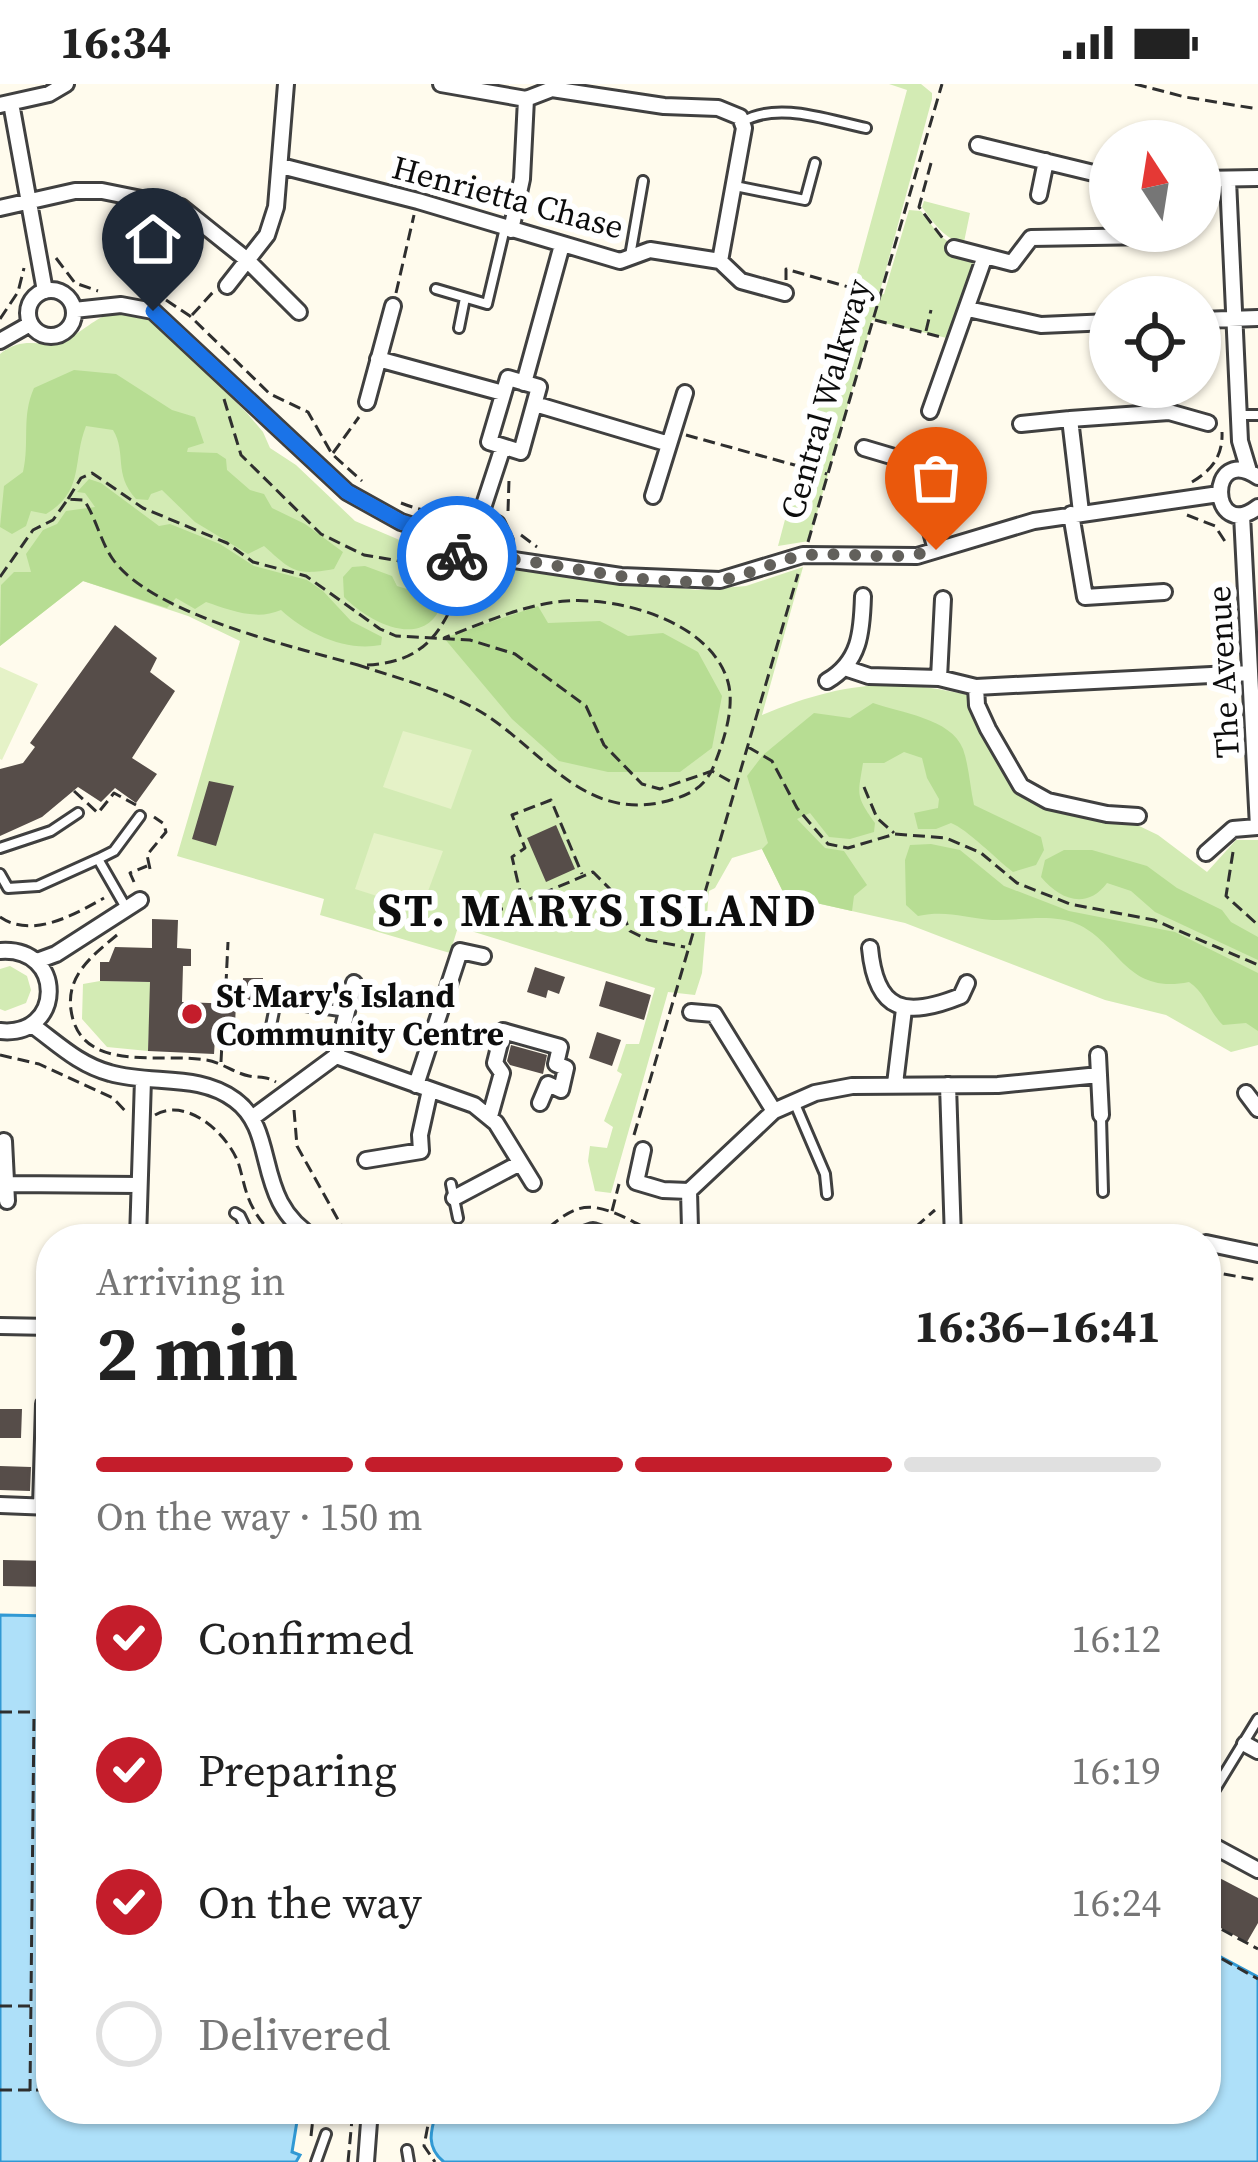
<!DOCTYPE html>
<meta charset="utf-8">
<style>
body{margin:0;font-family:"Source Serif 4",serif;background:#f2f2f2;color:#222;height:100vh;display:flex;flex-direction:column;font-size:45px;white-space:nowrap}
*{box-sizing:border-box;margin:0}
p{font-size:39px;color:#767676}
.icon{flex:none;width:66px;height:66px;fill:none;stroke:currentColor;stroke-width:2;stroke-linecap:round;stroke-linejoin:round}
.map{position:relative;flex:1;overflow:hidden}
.details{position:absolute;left:36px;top:1140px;width:1185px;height:900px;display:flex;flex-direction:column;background:#fff;border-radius:48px;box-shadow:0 3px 9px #0004}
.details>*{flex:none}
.needle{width:78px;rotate:348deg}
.tools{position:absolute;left:1089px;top:36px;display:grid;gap:24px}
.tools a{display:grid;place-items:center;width:132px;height:132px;border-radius:50%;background:#fff;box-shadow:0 3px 9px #0004;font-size:60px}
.pin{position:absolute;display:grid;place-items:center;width:102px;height:102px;color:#fff;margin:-123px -51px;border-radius:50% 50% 50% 0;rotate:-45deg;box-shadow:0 0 12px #0007}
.pin .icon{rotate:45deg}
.courier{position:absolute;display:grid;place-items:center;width:120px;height:120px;margin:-60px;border:9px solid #1a73e8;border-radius:50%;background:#fff;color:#222;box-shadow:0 3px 15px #0007}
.summary em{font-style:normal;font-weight:700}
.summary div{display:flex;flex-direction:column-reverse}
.summary{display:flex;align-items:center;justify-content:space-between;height:204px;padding:0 60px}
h1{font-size:78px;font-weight:700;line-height:90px}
.bar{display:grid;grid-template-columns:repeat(4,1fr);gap:18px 12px;align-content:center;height:144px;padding:0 60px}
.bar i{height:15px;border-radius:9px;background:#e0e0e0}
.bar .current{background:#c41d2b}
.bar p{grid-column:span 4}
ol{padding:0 60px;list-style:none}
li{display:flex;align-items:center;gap:36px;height:132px}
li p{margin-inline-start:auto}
li .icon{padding:12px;border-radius:50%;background:#c41d2b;color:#fff;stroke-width:4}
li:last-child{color:#767676}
li i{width:66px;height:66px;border:6px solid #e0e0e0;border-radius:50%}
.status{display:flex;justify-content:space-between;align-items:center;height:84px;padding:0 60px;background:#fff;direction:ltr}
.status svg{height:33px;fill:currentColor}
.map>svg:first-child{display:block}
.green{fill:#d3ebb4}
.forest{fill:#b7dd93}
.pitch{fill:#e5f2c7}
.water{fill:#aee0f9;stroke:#3199d4;stroke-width:3}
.building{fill:#564d49}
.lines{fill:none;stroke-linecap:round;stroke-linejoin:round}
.service-casing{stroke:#404040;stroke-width:14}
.minor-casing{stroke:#404040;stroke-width:20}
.path{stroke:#2f2f2f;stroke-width:3;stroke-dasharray:12 6;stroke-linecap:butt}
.service{stroke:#fff;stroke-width:8}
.minor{stroke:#fff;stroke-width:14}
.done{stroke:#62605b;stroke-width:12;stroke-dasharray:0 21.6}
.route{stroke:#1a73e8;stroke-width:15}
.poi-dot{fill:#c41d2b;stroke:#fff;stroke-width:4.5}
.labels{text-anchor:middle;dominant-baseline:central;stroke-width:12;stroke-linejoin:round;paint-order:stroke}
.street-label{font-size:33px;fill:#0d0d0d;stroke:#fff}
.poi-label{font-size:33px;font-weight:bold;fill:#0d0d0d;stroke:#fff;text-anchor:start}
.district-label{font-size:45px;font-weight:bold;letter-spacing:3px;fill:#0d0d0d;stroke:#fff}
</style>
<div class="status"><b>16:34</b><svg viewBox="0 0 49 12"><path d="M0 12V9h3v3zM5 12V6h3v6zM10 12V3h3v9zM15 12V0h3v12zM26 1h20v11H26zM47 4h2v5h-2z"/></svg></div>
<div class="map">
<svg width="1258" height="2078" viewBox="0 0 1258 2078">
<rect width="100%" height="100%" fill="#fffbed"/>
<!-- green -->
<path class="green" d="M889,0H921L932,9V15L879,211L884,210L909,126L921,127L939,151L974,176L955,256L872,236L809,457L778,462L813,330L821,321L907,6Z
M924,117L970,129L964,158C946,158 932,137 922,123Z
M129,228L146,233L187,270L247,329L263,348L270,364L296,381L355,437L423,466L457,493L479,495L509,485L698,506L746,502L803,483L762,631C837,600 891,592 971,612L973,629L1016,707L1044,721L1133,739L1158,751L1207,788L1236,756H1258V961L1231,968L1166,931L1105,916L905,839L785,812L762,765L732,774L715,804L709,807L702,889L695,911L668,908L611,1109L595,1107L588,1077L590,1062L607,1064L613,1043L604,1037L622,990L617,987L626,960H639L655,904L458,843L450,869L320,831L324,815L177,772L240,557L188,532L83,497L0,562V270C26,249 42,267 66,255C93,243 94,229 129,228Z
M10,882L27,892L31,906L26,919L5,927L0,925V885Z
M100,897L151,898L148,967L107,963L82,935L83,900Z"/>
<!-- forest -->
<path class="forest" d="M74,286L116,290L172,326L195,333L204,359L188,364L187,368L217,369L226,375L227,386L250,406L264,410L272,424L305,440L343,468L334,485C295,492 292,487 264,462L248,470L195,438L162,406L151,410L148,416L136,415C113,390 127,369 113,346L86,342C72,377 85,407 46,430L31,427L26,442L12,450L0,443L4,402L23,388C30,358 21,333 34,304Z
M89,395L101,399L159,442L170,440L220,460L254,482L307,496L323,507L351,537L382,553L381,561C345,568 306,549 281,526C256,537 230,526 206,518L195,525L176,514L167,524L83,497L0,562L1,501L14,488H31L26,470L43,446L57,440L66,427L95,423L85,409L77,408Z
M365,482L392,492L397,502L443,516C428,569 369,539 344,513L343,493L352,483Z
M538,522L548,539L600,537L628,552L663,549L698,568L722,612L712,664L680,688H608L559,677L512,635L444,554Z
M873,619C900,629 951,634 963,665C969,682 970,703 974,721L1041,753L1044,766L1036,781L1013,788C996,775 967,745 951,739L936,745H918L914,729L938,724L939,715L927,694L922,674L904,668L884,679H863C858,711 855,711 875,739L874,748L850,755L829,753L810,729L797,735L825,764L844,767L867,801L854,812L852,827L785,812L762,765L768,759L747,692L763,671L814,629L850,634Z
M931,760L960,766L1004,802L1069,827L1175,848L1258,889V947L1246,939L1223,941C1209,928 1205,908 1189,898C1125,911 1119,858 1077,840C1051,829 1019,837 992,836C963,834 948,826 918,832L906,821L905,776L910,761Z
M1064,766H1092L1147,782L1177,804L1222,826L1231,838L1258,853V876L1155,828L1131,807L1107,799C1087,826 1060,816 1041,793L1045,776Z"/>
<!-- pitch -->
<path class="pitch" d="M0,583L38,600L2,676L0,675Z
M403,647L472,666L451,725L383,703Z
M374,749L443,767L421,826L355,805Z"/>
<!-- water -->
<path class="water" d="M0,1531L51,1532V2025H299L292,2068L300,2071L296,2078H0Z
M1206,1865L1258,1893V2078H444C425,2063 431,2046 437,2025H1206Z"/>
<!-- building -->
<path class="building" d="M115,541L157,574L150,588L175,607L132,674L157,690L136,719L115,704L101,718L78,703L42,733L0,752V685L23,679L35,663L30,659Z
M209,697L234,702L216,762L192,755Z
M556,741L575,785L546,798L527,754Z
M152,835L178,836L177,864L191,865V882H183L182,918L236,920L235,940L216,939L214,970L148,967L150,898L100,897V878H109L115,863L152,864Z
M535,883L565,893L559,910L548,906L546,914L527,908Z
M243,894H263V923H242Z
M606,897L651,911L644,936L599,922Z
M597,948L621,956L612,982L589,974Z
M511,961L547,971L543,990L510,981L507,977Z
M0,1325H22L21,1354H0Z
M0,1382L31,1383L30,1407L0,1406Z
M3,1476L51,1477V1503L3,1502Z
M1206,1787L1258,1814V1839L1247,1858L1206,1836Z"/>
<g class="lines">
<!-- service casing -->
<g class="service-casing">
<path id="service" d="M742,38C778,17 827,36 866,44
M735,102L805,116L815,79
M630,172L643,97
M436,205L487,220L505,144
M459,244L465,214
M1240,331H1258
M0,764L51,747L78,729
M98,775L114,767L140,732
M0,790L8,804L38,802L98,775L125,822
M271,942L275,922L284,919L347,928
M795,1020L825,1090L827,1110
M1101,1033L1103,1108
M451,1100L458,1134
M235,1129L240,1132L251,1155
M1206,1720L1258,1635
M407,2066L409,2078
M316,2078L326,2050"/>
</g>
<!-- minor casing -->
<g class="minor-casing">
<path id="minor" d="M441,0L526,15L552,5L664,22L718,24L740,33L744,44L720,177
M11,19L45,207
M0,21L49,10L66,0
M978,61L1110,93
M281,82L418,117L620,177L650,166L720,177L741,197L785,209
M1200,95L1258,94
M1228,96L1240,357L1249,387
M1039,111L1046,77
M0,124L75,107H102L181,123L246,175L299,228
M511,146L522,95L526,15
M954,164L985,172
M227,202L267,151L276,123L286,0
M28 229a23 23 0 1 1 46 0a23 23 0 1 1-46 0Z
M968,225L1041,241L1110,238
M74,226L121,221L153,227L347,408L401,438L453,455
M1200,236L1258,234
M0,257L30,240
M378,275L503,309
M508,294L539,303L521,368L489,358Z
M524,299L562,161
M367,318L393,222
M535,320L669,360
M930,327L985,172L1012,179L1031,154L1154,152
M1021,340L1070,335
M864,364L918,380V400L936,466
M1258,393C1206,358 1209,460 1258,423
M653,412L685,309
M1081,428L1070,335L1169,328L1208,339
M1071,430L1085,513L1164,508
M1242,431L1258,743
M480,433L503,363
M501,474L505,457L497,440L474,434L456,446L455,470L474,485H486L501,474L621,492L720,496L803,471L917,472L1034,437L1219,410
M848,585L869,592L939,594L976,603L1250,589
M939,594L943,515
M827,597C860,578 862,548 863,512
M976,603L977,621L988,645L1021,702L1048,717L1107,730L1138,732
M1206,769L1233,745L1257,743
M870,864C876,929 906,934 961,912L967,899
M0,867C66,862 64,954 0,947
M37,877L56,870L140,816
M691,928L714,930L774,1027
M32,941C57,959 79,981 110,989C152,1001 199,989 235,1016C280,1049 251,1117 316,1155
M1098,971L1101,1031
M336,972L474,1021L496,1039L533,1099
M895,1000L904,925
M416,1001L460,867L483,872
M948,1001L953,1155
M1246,1009L1258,1025
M490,1032L502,989L495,979L503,947L560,963L556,980L566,984L561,1006L548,1000L540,1019
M252,1034L336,972L354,899
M4,1057L7,1117
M643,1066L636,1098L663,1106L689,1107
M366,1076L421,1067L420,1051L430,1006
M8,1100L139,1101
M454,1114L520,1079
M690,1145L689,1107L774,1027L815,1009L852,1002L998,1001L1099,991
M138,1155L143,995
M570,1155L593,1147L617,1155
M1037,1155L1146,1150L1185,1155
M1206,1159L1258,1170
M0,1242L51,1243
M0,1421L51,1423
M41,1423L44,1320
M1245,1660L1258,1667
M1206,1758L1258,1786
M366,2078L370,2025"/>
</g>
<!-- path -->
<path class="path" d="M1135,0L1185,13L1258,25
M931,79L919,123L944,156
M56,174L75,199L98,207
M786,196V185L876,211
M396,209L414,131
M166,216L190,232L270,310L308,328L332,370L362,397
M192,231L214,207
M0,235L18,208L24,184
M875,236L941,253
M926,247L931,226
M224,315L241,371L321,450L364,471L399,477L462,497
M686,351L827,390
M333,369L359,333
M1192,398C1212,386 1223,372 1222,348
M68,415L81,394L92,389L143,424L227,459L253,478L306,492L380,545L396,552L470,556L515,570L586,622L604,661L642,700L660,705L712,687L735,700
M401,419C427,429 447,433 469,414
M508,427L509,396
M1187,431L1215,442L1226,459
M521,451L537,463
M808,458L942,0
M0,493L33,446L53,436L68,415L84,416C96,434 100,456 112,474C150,530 294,563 358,581
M358,581C400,595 448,607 486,631C547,671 590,744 677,714C696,708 708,698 715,679C724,656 735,623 728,598C711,538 621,513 566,517C525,520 483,539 444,554
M367,581C426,578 443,547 463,496
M748,663L772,677L797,724L828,760L848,764L895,750L946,754L981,769L1017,799L1070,820L1154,836L1258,881
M864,703L877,734L894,749
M74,707L98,729L114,709L136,721
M1233,768L1226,812L1258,841
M150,785L147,771L166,748L164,740L154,733
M134,798L130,789L147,782
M522,816L512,773L525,764L512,731L551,716L582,790
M0,833C32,855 74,831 104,814
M465,845L471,832L484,825H506L593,788L613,808L630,847L648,856L685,863
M117,851C93,871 66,891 71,926C80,991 162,968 206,976C221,978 234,989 249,992C260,994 266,992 276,998
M225,920L228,858
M0,971L39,980L113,1014L128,1030
M221,978L223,940
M294,1026L297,1062L341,1141L365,1155
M155,1031C186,1013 226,1048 238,1078C243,1093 245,1110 253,1124C259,1136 268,1145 277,1155
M634,1051L798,490
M612,1127L619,1100
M535,1155C572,1124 582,1112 630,1136C641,1142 655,1148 663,1155
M731,1155L825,1143L901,1152
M902,1155L935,1126
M1206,1187L1258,1196
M0,1628H51
M1206,1837L1258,1865
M1206,1866L1258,1895
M0,1922H51
M0,2006H51
M30,2007L34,1631
M431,2025L424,2062L435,2078
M311,2052L314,2025
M348,2078L353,2025"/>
<!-- service -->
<use href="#service" class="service"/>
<!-- minor -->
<use href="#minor" class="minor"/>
</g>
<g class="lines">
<!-- done -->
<path class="done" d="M457,472C469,488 486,488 501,474C573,481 647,504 720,496C750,492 778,474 808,471C852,467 892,479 936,466"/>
<!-- route -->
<path class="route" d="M153,227L347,408L401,438L453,454L457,472"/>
</g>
<!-- markers -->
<circle class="poi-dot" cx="192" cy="930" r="12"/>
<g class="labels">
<!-- street labels -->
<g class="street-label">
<text transform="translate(508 113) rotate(15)">Henrietta Chase</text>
<text transform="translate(825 315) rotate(-74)">Central Walkway</text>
<text transform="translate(1223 588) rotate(-93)">The Avenue</text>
</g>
<!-- poi labels -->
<g class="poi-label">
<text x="216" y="911">St Mary's Island<tspan x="216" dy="38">Community Centre</tspan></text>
</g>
<!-- district labels -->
<g class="district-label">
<text x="598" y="826">ST. MARYS ISLAND</text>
</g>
</g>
</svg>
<div class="tools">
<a><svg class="needle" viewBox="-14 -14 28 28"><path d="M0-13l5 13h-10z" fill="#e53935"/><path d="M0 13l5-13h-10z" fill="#767676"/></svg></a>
<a><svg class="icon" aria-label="locate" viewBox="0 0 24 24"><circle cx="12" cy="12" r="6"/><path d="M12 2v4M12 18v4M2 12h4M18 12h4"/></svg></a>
</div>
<div class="pin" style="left:936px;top:466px;background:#ea580c"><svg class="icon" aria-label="bag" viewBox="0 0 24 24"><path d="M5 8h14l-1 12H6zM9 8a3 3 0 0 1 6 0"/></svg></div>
<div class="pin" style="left:153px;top:227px;background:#1f2937"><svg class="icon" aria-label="home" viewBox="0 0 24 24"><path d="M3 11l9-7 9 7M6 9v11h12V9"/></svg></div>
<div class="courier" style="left:457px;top:472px"><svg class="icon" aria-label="bike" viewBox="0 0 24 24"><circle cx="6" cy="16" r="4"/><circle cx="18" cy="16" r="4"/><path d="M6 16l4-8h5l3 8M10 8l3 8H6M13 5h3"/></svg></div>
<section class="details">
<div class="summary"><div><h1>2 min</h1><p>Arriving in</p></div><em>16:36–16:41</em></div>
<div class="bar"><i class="current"></i><i class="current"></i><i class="current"></i><i></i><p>On the way · 150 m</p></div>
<ol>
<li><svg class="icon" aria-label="check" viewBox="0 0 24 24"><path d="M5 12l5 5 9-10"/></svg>Confirmed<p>16:12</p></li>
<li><svg class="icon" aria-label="check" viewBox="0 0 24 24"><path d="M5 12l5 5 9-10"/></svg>Preparing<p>16:19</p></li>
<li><svg class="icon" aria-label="check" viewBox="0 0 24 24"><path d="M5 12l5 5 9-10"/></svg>On the way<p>16:24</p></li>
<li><i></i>Delivered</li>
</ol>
</section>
</div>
